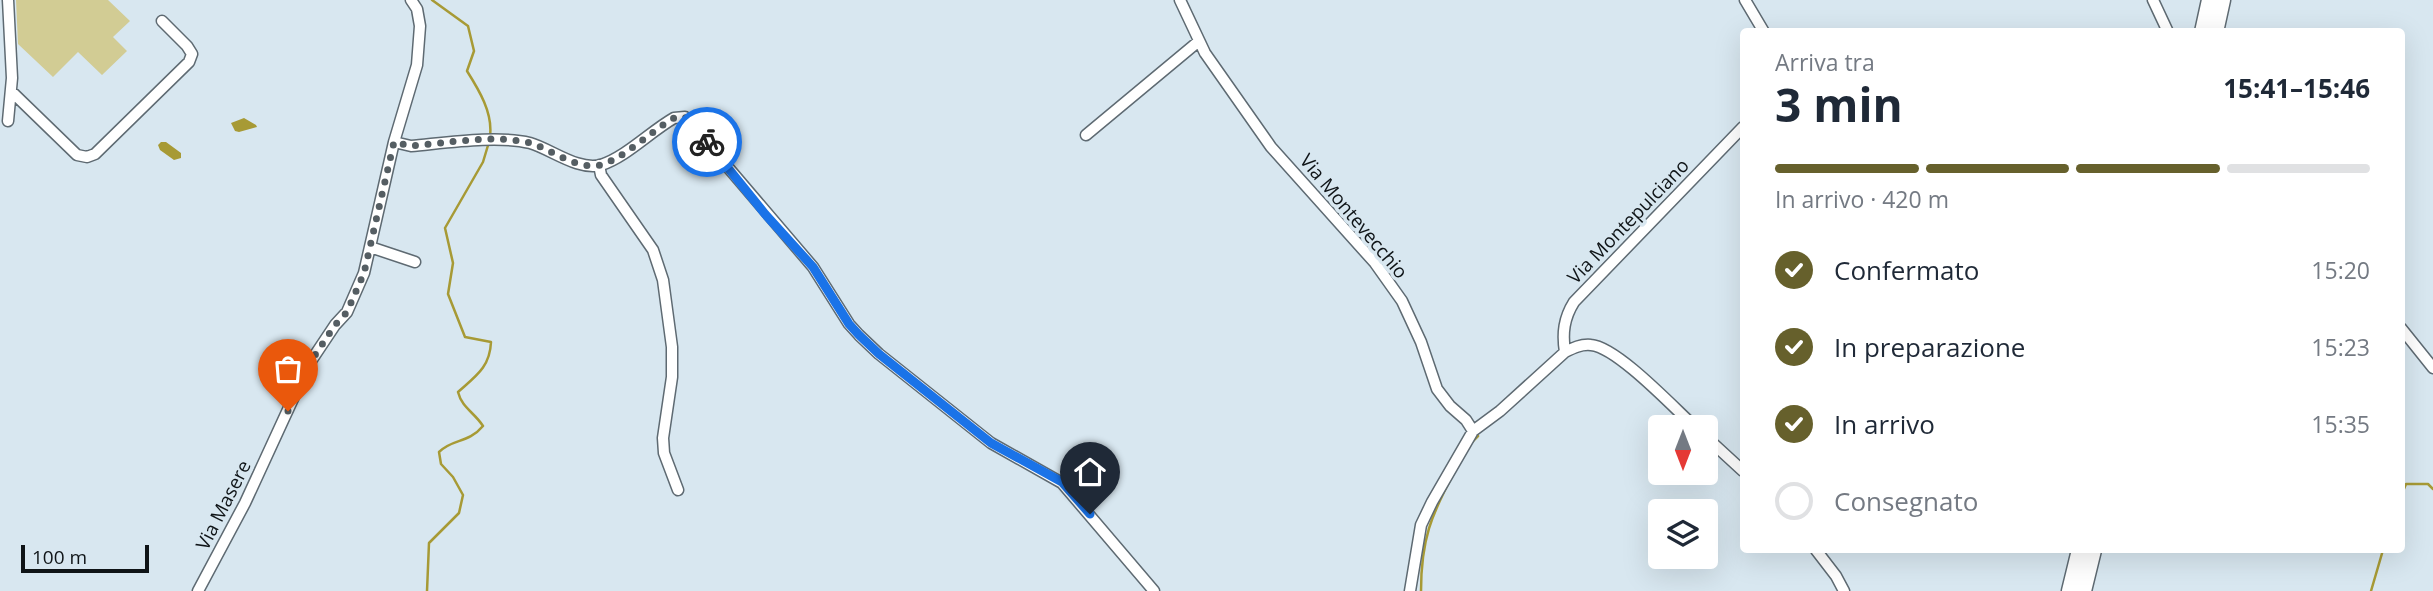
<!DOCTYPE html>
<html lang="it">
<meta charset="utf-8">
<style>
body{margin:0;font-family:"Open Sans",sans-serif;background:#f6f6f7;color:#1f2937;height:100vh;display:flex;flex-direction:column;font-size:26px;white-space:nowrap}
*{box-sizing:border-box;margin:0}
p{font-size:23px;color:#747a83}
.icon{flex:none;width:38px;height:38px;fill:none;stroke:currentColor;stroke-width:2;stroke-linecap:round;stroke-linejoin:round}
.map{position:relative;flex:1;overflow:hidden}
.sheet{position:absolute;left:1740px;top:28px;width:665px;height:525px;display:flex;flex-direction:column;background:#fff;border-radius:7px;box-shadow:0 7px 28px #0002}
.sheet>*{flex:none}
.needle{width:46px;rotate:180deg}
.controls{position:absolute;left:1648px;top:415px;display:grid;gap:14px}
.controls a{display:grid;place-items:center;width:70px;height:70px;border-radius:7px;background:#fff;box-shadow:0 7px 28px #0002;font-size:35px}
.scale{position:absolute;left:21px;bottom:18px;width:128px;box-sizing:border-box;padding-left:7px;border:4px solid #0f1417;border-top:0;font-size:19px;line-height:24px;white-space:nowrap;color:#0f1417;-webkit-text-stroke:5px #d8e7f0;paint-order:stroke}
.pin{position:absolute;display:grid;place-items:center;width:60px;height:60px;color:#fff;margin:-72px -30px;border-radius:50% 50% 50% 0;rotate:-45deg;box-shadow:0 0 7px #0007}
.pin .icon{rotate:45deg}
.courier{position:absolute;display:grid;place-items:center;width:70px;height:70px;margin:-35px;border:5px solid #1a73e8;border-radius:50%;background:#fff;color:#222;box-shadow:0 2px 9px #0007}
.headline em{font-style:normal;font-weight:700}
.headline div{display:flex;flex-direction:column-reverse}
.headline{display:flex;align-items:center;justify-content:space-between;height:119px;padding:0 35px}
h1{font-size:46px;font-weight:700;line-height:52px}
.bar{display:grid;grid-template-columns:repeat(4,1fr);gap:10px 7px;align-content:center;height:84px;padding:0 35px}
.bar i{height:9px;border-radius:5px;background:#e0e1e3}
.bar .active{background:#66602c}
.bar p{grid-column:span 4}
ol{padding:0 35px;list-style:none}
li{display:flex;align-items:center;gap:21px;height:77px}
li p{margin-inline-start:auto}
li .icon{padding:7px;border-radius:50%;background:#66602c;color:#fff;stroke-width:4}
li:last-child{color:#747a83}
li i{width:38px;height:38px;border:4px solid #e0e1e3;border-radius:50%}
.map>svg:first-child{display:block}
.green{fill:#d2cc94}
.water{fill:#a79a35}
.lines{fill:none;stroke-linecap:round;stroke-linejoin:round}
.stream{stroke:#a79a35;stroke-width:2.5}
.minor-casing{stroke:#5e6a72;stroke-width:13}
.primary-casing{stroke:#5e6a72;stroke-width:19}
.minor{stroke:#fff;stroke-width:10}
.primary{stroke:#fff;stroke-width:16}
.done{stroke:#555e63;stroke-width:7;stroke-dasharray:0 12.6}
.route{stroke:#1a73e8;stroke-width:9}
.labels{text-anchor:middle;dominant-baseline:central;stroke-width:7;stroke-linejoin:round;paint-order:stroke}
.street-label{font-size:19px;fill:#0f1417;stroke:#d8e7f0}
</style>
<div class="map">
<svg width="2433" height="591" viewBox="0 0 2433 591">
<rect width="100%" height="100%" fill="#d8e7f0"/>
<!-- green -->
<path class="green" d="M16,0H108L130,21L113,37L127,51L102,75L78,52L53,77L18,44Z"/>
<!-- water -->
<path class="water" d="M244,118L256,125L257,127L239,132L235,131L231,123Z
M161,142H166L181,153V158L174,160L160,150L158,145Z"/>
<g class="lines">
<!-- stream -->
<path class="stream" d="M432,0L468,26L474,51L467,71C479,90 493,113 490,136
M1470,444L1478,436
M2401,496L2406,484H2428L2433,489
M427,591L429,543L459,513L463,495L453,477L441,464L439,452C453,438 468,444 483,426C474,412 462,408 458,392C476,376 490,367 491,342L465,337L448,294L453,263L445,228L483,162L489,142
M1421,591C1421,540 1431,515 1455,471
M2371,591L2383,550"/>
<!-- minor casing -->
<g class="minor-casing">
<path id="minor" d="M8,0L12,78L8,121
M1180,0L1205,53L1271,147L1375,263L1402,301L1421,342L1437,389L1450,406L1466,420L1473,431L1500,411L1565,352C1573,348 1581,344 1591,345C1617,347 1674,408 1695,427
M1745,0L1764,32
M2153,0L2168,32
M12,92L77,155L87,157L95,154L189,62L192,54L187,46L162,21
M1086,135L1199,41
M394,142L411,146C445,143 497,135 530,143C551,149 578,171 601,165C626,157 651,131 674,118L685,117L813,267L849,324L859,335L879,354L991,443L1062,483L1154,591
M599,165L601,175L653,250L663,280L672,347V377L663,438L664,453L678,490
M370,247L415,262
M2401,328L2433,368
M1565,352C1562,333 1564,318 1574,302L1743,127
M1706,437L1743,471
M1816,550L1836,576L1844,591
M198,591L245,503L309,364L335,325L347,312L364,273L394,142L417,65L420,26L417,9L411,0
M1410,591L1421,525L1432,502L1473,431"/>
</g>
<!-- primary casing -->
<g class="primary-casing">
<path id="primary" d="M2203,32L2210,0
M2215,32L2222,0
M2070,591L2080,550
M2083,591L2093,550"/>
</g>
<!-- minor -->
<use href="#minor" class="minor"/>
<!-- primary -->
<use href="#primary" class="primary"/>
</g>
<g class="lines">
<!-- done -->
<path class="done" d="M288,411L309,364L335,325L347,312L364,273L394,142L411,146C447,143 495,134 530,143C551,149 578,171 601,165C626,157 651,131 674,118L685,117L707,142"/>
<!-- route -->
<path class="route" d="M707,142L765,214L813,267L849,324L859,335L879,354L991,443L1062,482L1090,514"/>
</g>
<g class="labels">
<!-- street labels -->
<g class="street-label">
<text transform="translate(1354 216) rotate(50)">Via Montevecchio</text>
<text transform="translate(1628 221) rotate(-46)">Via Montepulciano</text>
<text transform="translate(223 505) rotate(-63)">Via Masere</text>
</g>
</g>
</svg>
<div class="controls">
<a><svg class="needle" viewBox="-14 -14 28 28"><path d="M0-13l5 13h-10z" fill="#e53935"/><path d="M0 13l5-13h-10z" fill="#747a83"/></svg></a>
<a><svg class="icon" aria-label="layers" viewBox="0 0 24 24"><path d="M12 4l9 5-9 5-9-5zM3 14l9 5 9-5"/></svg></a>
</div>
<div class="scale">100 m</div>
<div class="pin" style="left:288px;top:411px;background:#ea580c"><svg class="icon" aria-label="bag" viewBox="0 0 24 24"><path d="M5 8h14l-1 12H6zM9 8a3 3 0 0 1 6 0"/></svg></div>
<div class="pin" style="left:1090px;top:514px;background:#1f2937"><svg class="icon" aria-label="home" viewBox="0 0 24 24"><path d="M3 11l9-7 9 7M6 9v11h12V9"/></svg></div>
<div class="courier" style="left:707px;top:142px"><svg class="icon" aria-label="bike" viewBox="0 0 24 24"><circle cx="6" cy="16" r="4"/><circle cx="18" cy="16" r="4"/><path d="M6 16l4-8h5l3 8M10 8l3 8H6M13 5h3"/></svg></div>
<section class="sheet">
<div class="headline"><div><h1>3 min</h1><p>Arriva tra</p></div><em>15:41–15:46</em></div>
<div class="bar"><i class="active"></i><i class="active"></i><i class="active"></i><i></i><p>In arrivo · 420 m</p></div>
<ol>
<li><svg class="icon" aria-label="check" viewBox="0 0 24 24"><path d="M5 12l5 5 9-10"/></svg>Confermato<p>15:20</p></li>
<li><svg class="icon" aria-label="check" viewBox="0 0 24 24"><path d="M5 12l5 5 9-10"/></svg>In preparazione<p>15:23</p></li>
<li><svg class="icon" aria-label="check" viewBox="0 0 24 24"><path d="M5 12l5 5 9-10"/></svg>In arrivo<p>15:35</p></li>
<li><i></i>Consegnato</li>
</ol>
</section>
</div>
